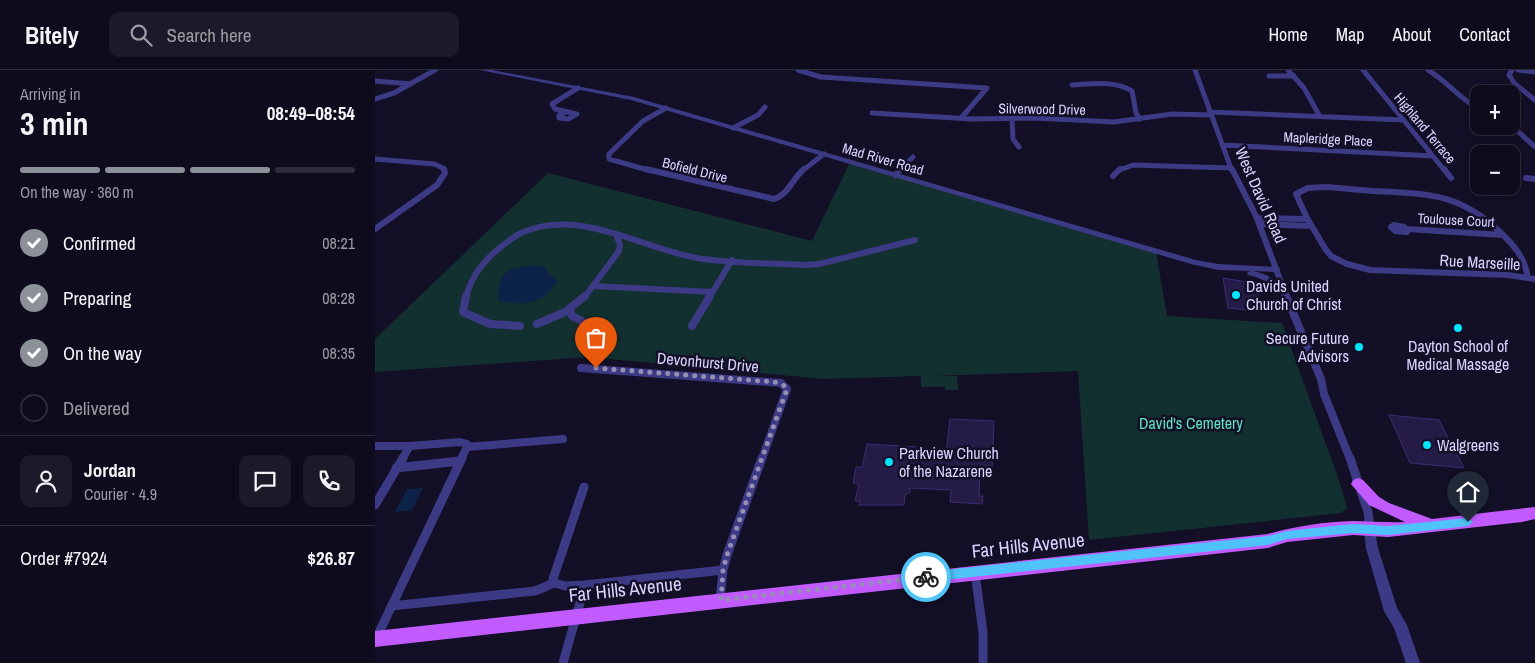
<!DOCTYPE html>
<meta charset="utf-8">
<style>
body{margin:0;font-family:"Archivo Narrow",sans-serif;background:#1c1929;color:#f1f3f6;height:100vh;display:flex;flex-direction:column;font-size:19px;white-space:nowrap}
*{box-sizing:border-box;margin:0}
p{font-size:16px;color:#9b9ba3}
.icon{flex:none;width:28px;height:28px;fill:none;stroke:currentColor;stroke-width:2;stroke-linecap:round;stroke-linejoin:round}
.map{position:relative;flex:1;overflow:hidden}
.panel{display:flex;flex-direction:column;background:#0e0b1c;width:375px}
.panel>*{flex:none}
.buttons{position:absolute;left:1095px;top:15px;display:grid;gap:10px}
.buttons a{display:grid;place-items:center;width:50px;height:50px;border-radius:10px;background:#0e0b1c;box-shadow:0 2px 12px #0003,0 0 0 1px #2e2b3b;font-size:25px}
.pin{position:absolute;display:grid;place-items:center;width:42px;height:42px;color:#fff;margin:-51px -21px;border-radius:50% 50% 50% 0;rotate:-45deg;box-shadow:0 0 5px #0007}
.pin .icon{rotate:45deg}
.courier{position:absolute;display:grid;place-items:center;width:50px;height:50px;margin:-25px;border:4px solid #4fc3f7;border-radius:50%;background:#fff;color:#222;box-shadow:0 1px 6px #0007}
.head em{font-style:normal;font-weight:700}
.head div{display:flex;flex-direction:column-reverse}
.head{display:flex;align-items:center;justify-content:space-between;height:85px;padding:0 20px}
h1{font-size:32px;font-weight:700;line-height:38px}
.bar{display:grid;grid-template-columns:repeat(4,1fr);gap:8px 5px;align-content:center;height:60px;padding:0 20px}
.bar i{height:6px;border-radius:4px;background:#2e2b3b}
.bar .current{background:#8c9099}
.bar p{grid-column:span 4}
.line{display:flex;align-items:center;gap:12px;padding:0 20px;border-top:1px solid #2e2b3b}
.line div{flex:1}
.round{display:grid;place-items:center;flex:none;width:52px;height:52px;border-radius:10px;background:#1c1929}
ol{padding:0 20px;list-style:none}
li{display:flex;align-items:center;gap:15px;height:55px}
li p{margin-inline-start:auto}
li .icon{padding:5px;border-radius:50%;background:#8c9099;color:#fff;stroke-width:4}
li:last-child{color:#9b9ba3}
li i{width:28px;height:28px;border:2px solid #2e2b3b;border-radius:50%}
header{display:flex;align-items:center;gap:30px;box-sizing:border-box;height:70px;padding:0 25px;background:#0e0b1c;border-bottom:1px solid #2e2b3b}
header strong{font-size:24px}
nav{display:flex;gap:28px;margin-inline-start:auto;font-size:18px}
.search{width:350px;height:45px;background:#1c1929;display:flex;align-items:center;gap:12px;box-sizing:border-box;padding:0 18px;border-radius:10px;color:#9b9ba3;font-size:19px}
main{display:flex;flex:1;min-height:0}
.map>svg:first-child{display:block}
.green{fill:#12302f}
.water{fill:#0c2248}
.building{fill:#241b47;stroke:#3b2d73}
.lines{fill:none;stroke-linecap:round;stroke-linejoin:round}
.minor-far3{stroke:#3d3a85;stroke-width:5}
.minor-far2{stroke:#3d3a85;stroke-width:6}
.minor-far1{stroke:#3d3a85;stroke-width:8}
.minor{stroke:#3d3a85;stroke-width:9}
.tertiary{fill:#3d3a85;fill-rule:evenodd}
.primary{fill:#c25bff;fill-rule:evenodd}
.route{fill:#4fc3f7}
.done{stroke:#948fb3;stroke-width:5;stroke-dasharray:0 9}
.poi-dot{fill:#00e5ff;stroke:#130f26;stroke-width:2}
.labels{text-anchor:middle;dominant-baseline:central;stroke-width:5;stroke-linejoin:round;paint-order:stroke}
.far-street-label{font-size:14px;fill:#d9d4ff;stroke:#130f26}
.street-label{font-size:16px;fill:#d9d4ff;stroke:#130f26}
.poi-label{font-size:16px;fill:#d9d4ff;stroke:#130f26;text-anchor:start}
.park-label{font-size:16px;fill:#5fe0c0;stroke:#130f26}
.near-street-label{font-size:19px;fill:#d9d4ff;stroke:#130f26}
</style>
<header>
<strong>Bitely</strong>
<div class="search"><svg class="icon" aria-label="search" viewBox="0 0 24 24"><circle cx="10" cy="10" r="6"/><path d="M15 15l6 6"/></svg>Search here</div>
<nav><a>Home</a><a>Map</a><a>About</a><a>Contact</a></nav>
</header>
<main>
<section class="panel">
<div class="head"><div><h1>3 min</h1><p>Arriving in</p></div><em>08:49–08:54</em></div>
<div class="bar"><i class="current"></i><i class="current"></i><i class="current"></i><i></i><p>On the way · 360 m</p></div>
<ol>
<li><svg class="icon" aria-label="check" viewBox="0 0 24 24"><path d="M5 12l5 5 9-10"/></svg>Confirmed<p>08:21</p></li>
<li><svg class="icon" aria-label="check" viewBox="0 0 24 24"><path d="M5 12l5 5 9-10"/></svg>Preparing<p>08:28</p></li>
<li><svg class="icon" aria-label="check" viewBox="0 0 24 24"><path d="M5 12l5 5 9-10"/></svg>On the way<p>08:35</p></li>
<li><i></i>Delivered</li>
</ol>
<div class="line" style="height:90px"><a class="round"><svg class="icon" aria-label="person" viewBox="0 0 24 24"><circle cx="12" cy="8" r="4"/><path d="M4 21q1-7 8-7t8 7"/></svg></a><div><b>Jordan</b><p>Courier · 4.9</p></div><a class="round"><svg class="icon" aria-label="chat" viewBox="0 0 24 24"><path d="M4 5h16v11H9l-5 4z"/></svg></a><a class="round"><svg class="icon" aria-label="phone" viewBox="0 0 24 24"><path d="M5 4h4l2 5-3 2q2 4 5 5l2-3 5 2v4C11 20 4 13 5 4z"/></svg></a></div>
<div class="line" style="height:65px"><div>Order #7924</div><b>$26.87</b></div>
</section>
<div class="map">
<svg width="1160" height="593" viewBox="0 0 1160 593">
<rect width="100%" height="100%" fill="#130f26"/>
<!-- green -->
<path class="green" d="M475,92L781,182L792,246L907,253L965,413L972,438L966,443L714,470L703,301L560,306H582L583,320H570V317H546V306L449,309L214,287L0,302V269L173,103L437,171Z"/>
<!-- water -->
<path class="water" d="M158,195L170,197L176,206L183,211C178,216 174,222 170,226C157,235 136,235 123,230C123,221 125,205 134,200C138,198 152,197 158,195Z
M48,418L37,440L20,442L32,419Z"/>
<!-- building -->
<path class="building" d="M848,208L878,213L879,215L882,216L886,237L880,238L881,241L853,238Z
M1014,345L1064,350L1089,398L1035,393Z
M575,349L619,351L617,400L605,399L604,426H608L607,434L575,432L576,420L535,418V422L530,425L529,435H484L485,431H480L484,414L478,413L481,397H487L492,374L542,377L541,386L556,387L557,382L571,383Z"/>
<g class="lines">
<!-- minor-far3 -->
<path class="minor-far3" d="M423,0L446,7L612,18L586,48
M820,0L857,101
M913,0L929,18L944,45
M988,0L1070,101
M1053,0C1072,11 1085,29 1104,39
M1137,0L1134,5L1139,13L1160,30
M1143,0L1160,2
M894,6H919
M0,11L36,14
M697,15C717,14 739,10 757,21L761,43L765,49
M0,29L19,23L60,0
M834,42L1029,50
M189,43L184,45V48L193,49L202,44L180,39L177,34L203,18
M497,43L597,49L660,48L739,52L797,44L836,45
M637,49L638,69L644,77
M1136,55L1160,77
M358,58L383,45L390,37
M847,75L1058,86
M0,89L59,94L68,98L69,101
M276,101L234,89V84L268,51L291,38
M427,101L449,84
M524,101L538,87
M742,101L758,95L856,98"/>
<!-- minor-far2 -->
<path class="minor-far2" d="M271,99L399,129C414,124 417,109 429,99
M857,99L881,146L912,228
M1069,99L1076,108
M520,105L526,99
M738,106L745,99
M1151,108L1160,109
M950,117C966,118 983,120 999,121C1053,124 1085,123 1126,163C1140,176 1150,189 1153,208L1133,205L995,200L972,194L956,186L951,180L932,148L921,124L933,118Z
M882,148L932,149
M884,154L936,156
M1019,155L1029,157L1032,162L1020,161L1016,157Z
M0,159L62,115L70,103L69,99
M1032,159L1128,165
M1153,208L1160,209
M219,216L337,222
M91,228C96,206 110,189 127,176C133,172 139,166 146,163C205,137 265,178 322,188C358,194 396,193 432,195L444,194L540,170
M209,228L244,181L245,175L241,165
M334,228L357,190"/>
<!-- minor-far1 -->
<path class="minor-far1" d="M91,226L88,242L115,254L145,256
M911,226L946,309L949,324L975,389
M195,240L197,246L207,251
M162,254L190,242L210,226
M317,256L335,226
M206,298L406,313L412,319L387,389
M0,376H35L85,372L92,374V377
M92,377L188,369
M27,389L35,376
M86,389L92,377"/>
<!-- minor -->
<path class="minor" d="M975,388L993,442L995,459
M21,398L85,391
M0,435L28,388
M600,502L608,563V593
M179,513L178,509L209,417
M345,530L348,500L352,485L387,388
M16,536L160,521L179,513L190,516L210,515L348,500
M1,569L87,388
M188,593L210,515"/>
<!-- tertiary -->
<path class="tertiary" d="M105,0H117L259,27L821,190L843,194L904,197L905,199L901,202L878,201C894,204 905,212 915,225L914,227H908C897,215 888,208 873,205L872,203L875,201L843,200L816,194L256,30Z
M995,454L999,455L1003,478L1022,538L1032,555L1045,593H1031L1019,558L1009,541L991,478L989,459L991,455Z"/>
<!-- primary -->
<path class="primary" d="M983,408L988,410L1004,427L1014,433L1057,449L1160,437V449L1147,452L1013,467L978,465L912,472L893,478L0,577V561L893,464C920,456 950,452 978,451C996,451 1012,453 1030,452L994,435L976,414L978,410Z"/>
</g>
<!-- route -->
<path class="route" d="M1093,448L1098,452L1093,456L1013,465L978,463L912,469L893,475L551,512L546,507L551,502L893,466L912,461L978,454L1013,456Z"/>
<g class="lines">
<!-- done -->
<path class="done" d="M221,298L400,312L410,316L412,319L352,485L348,500L346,530L551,507"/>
</g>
<!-- markers -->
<g class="poi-dot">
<circle cx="861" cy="225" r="5"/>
<circle cx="1083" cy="258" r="5"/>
<circle cx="984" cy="277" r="5"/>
<circle cx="1052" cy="375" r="5"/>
<circle cx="514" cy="392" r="5"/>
</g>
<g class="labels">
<!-- far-street labels -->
<g class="far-street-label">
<text transform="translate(667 39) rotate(1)">Silverwood Drive</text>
<text transform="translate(1050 58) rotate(50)">Highland Terrace</text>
<text transform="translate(953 69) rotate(3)">Mapleridge Place</text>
<text transform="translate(508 89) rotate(16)">Mad River Road</text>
<text transform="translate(320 100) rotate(14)">Bofield Drive</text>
<text transform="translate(1081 150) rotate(3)">Toulouse Court</text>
</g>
<!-- street labels -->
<g class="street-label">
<text transform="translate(886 125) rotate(66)">West David Road</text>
<text transform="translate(1105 192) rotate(3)">Rue Marseille</text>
<text transform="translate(333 292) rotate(5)">Devonhurst Drive</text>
</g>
<!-- poi labels -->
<g class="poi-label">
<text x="871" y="216">Davids United<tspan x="871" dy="18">Church of Christ</tspan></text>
<text x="974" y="268" text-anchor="end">Secure Future<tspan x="974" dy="18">Advisors</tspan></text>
<text x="1083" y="276" text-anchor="middle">Dayton School of<tspan x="1083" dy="18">Medical Massage</tspan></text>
<text x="1062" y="375">Walgreens</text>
<text x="524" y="383">Parkview Church<tspan x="524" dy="18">of the Nazarene</tspan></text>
</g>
<!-- park labels -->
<g class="park-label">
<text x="816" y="353">David's Cemetery</text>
</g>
<!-- near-street labels -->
<g class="near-street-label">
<text transform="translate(653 475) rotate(-6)">Far Hills Avenue</text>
<text transform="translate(250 519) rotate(-6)">Far Hills Avenue</text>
</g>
</g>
</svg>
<div class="buttons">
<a>+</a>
<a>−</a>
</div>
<div class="pin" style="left:221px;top:298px;background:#ea580c"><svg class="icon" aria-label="bag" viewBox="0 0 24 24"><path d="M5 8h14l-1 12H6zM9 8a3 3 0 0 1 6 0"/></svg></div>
<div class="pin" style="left:1093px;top:452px;background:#1f2937"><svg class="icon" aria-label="home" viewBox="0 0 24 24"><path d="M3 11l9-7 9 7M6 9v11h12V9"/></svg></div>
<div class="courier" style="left:551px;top:507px"><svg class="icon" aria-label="bike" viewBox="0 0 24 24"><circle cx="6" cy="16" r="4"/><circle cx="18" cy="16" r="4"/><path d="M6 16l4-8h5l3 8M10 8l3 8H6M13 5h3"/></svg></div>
</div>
</main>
